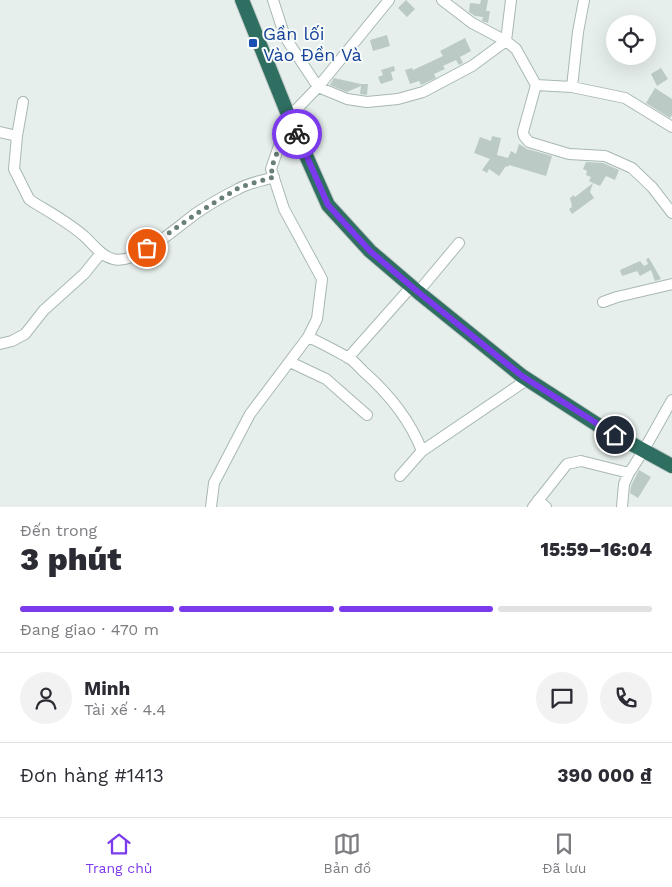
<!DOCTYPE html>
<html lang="vi">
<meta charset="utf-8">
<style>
body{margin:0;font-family:"Work Sans",sans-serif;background:#f2f2f3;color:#2b2b33;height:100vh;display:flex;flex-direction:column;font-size:19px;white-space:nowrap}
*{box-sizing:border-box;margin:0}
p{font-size:16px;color:#7c7c81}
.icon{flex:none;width:28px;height:28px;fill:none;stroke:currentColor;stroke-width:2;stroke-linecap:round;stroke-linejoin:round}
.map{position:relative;height:507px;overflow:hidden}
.sheet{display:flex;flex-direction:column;background:#fff;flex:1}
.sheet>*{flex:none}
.fabs{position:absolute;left:606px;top:15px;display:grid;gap:10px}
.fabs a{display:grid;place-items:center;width:50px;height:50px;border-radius:50%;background:#fff;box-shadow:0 5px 20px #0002;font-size:25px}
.pin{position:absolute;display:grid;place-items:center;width:42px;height:42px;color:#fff;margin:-21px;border:2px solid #fff;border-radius:50%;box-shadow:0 1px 5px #0007}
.courier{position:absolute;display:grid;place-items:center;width:50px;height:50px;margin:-25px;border:4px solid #7c3aed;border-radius:50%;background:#fff;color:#222;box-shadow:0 1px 6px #0007}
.overview em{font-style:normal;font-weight:800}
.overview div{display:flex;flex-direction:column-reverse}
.overview{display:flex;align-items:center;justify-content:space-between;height:85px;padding:0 20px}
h1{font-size:32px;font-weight:800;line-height:38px}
.bar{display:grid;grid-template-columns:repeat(4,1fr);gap:8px 5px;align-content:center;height:60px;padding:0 20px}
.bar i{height:6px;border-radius:4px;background:#e1e1e2}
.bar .active{background:#7c3aed}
.bar p{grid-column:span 4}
.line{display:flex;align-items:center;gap:12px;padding:0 20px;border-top:1px solid #e1e1e2}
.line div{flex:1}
.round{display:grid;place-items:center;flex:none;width:52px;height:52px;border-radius:26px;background:#f2f2f3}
.tabs{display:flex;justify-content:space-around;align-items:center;height:70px;border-top:1px solid #e1e1e2;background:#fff;font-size:14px;color:#7c7c81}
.tabs a{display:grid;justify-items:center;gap:2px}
.tabs .active{color:#7c3aed}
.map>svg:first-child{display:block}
.building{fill:#bbcac4}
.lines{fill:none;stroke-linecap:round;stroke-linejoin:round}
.minor-casing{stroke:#a8b8b2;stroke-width:12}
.highway-casing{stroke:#c2cac8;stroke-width:16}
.minor{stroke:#fff;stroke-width:10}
.highway{stroke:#2f6f62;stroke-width:14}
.done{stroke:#687f78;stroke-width:5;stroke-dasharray:0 9}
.route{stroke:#7c3aed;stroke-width:6}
.transit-dot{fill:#1a4fb4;stroke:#f7fbf9;stroke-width:2}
.labels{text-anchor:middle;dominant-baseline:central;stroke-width:4;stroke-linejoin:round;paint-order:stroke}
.transit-label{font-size:18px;fill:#164399;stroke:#f7fbf9;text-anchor:start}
</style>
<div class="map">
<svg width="672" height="507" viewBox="0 0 672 507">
<rect width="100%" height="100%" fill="#e6efeb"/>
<!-- building -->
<path class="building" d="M406,0L415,9L407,17L398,8Z
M481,0H488L486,11H490L488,23L482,21L483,17L475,16L469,12L470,3L480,4Z
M387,35L390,46L373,51L370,40Z
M465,38L471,51L460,57L463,63L459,65L456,60L443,66L445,69L434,74L436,78L421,85L419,81L410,84L405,70L412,68L413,70L443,56L440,51Z
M394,66L395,71L391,72L393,80L381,84L378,77L383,75L381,70Z
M661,68L668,79L657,86L651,74Z
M334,78L361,84H368L367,95L360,94L361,86L347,92L330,85Z
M655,88L672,99V115L670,118L646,103Z
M492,136L501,138L497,155L508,158L511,151L516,154L519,144L527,149L552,156L546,176L509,165L508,167L506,166L499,176L489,169L487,173L482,170L490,159L474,153L480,137L491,141Z
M586,162L603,163L619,170L615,180L606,176L600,186L593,183L590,192L594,198L572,214L569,209L572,207L570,198L574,195L575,197L593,183L589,181L591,177L586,175L587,171L583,169Z
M649,258L661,279L655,281L651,270L640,276L637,271L622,276L620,270L640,261L644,266L648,264L646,259Z
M639,470L651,477L638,498L630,493L631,486Z"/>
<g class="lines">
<!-- minor casing -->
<g class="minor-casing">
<path id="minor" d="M273,0L285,37L318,87L347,99L367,102L398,99L423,92L472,66L506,41L511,0
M442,0L472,23L506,41L516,49L536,85
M584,0L578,32L572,87L536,85L523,132L524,136L529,142L569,154L605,156L632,168L652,187L672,213
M572,87L625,98L672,127
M0,132L17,136L14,169L29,199L33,202C51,213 68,222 84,236C93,244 101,256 113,259C136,266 179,225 198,212C210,204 224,196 238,189C248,183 262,181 274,177
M17,136L23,102
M418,292L459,243
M603,302L617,297L672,284
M308,337C322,343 336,351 349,358C354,361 359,367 363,371C388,393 410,420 422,451L528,379
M0,344L12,341L25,334L44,310L84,274L101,253
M348,358L411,287
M290,362L326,379L367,415
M629,473C645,450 658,424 672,400
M400,476L422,451
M538,500L546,507
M211,507L214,483L250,414L308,337L317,319L322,279L284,209L271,169L289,117L318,87L389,0
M533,507L567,464L581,461L629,473L624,484L622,507"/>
</g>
<!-- highway casing -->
<g class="highway-casing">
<path id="highway" d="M242,0L289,117L328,205L370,251L418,292L522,376L601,427L672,466"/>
</g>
<!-- minor -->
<use href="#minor" class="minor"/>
<!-- highway -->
<use href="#highway" class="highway"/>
</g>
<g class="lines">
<!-- done -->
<path class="done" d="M147,248L199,212L240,187L274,177L271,169L290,117L297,134"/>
<!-- route -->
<path class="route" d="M297,134L328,205L370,251L418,292L522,376L615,435"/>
</g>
<!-- markers -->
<rect class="transit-dot" x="248" y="38" width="10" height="10" rx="2.5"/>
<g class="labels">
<!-- transit labels -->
<g class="transit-label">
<text x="263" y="33">Gần lối<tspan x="263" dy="21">Vào Đền Và</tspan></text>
</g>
</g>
</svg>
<div class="fabs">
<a><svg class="icon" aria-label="locate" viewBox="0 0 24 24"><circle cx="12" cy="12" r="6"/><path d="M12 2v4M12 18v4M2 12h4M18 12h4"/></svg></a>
</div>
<div class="pin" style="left:147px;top:248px;background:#ea580c"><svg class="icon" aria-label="bag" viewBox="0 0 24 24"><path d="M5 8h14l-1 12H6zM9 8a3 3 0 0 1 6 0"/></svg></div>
<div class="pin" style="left:615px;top:435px;background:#1f2937"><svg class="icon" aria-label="home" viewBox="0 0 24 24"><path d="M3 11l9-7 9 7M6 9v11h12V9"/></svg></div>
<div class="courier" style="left:297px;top:134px"><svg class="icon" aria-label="bike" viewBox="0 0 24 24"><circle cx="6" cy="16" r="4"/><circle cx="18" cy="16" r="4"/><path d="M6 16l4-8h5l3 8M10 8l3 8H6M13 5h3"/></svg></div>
</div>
<section class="sheet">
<div class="overview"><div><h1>3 phút</h1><p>Đến trong</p></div><em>15:59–16:04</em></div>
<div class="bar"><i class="active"></i><i class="active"></i><i class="active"></i><i></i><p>Đang giao · 470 m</p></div>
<div class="line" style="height:90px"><a class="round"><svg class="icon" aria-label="person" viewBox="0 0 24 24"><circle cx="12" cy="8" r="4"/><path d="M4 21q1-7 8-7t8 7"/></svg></a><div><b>Minh</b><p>Tài xế · 4.4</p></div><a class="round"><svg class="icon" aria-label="chat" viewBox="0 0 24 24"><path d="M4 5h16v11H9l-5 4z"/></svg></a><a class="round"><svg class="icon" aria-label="phone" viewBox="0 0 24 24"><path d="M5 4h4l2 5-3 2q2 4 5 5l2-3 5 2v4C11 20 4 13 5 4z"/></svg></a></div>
<div class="line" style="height:65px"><div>Đơn hàng #1413</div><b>390 000 ₫</b></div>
</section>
<nav class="tabs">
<a class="active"><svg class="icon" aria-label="home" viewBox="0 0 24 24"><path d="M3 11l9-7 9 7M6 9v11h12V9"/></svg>Trang chủ</a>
<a><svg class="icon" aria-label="map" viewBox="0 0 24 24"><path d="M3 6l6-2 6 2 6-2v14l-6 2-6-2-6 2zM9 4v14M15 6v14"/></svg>Bản đồ</a>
<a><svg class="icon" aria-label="saved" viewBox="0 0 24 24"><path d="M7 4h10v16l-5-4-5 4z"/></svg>Đã lưu</a>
</nav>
